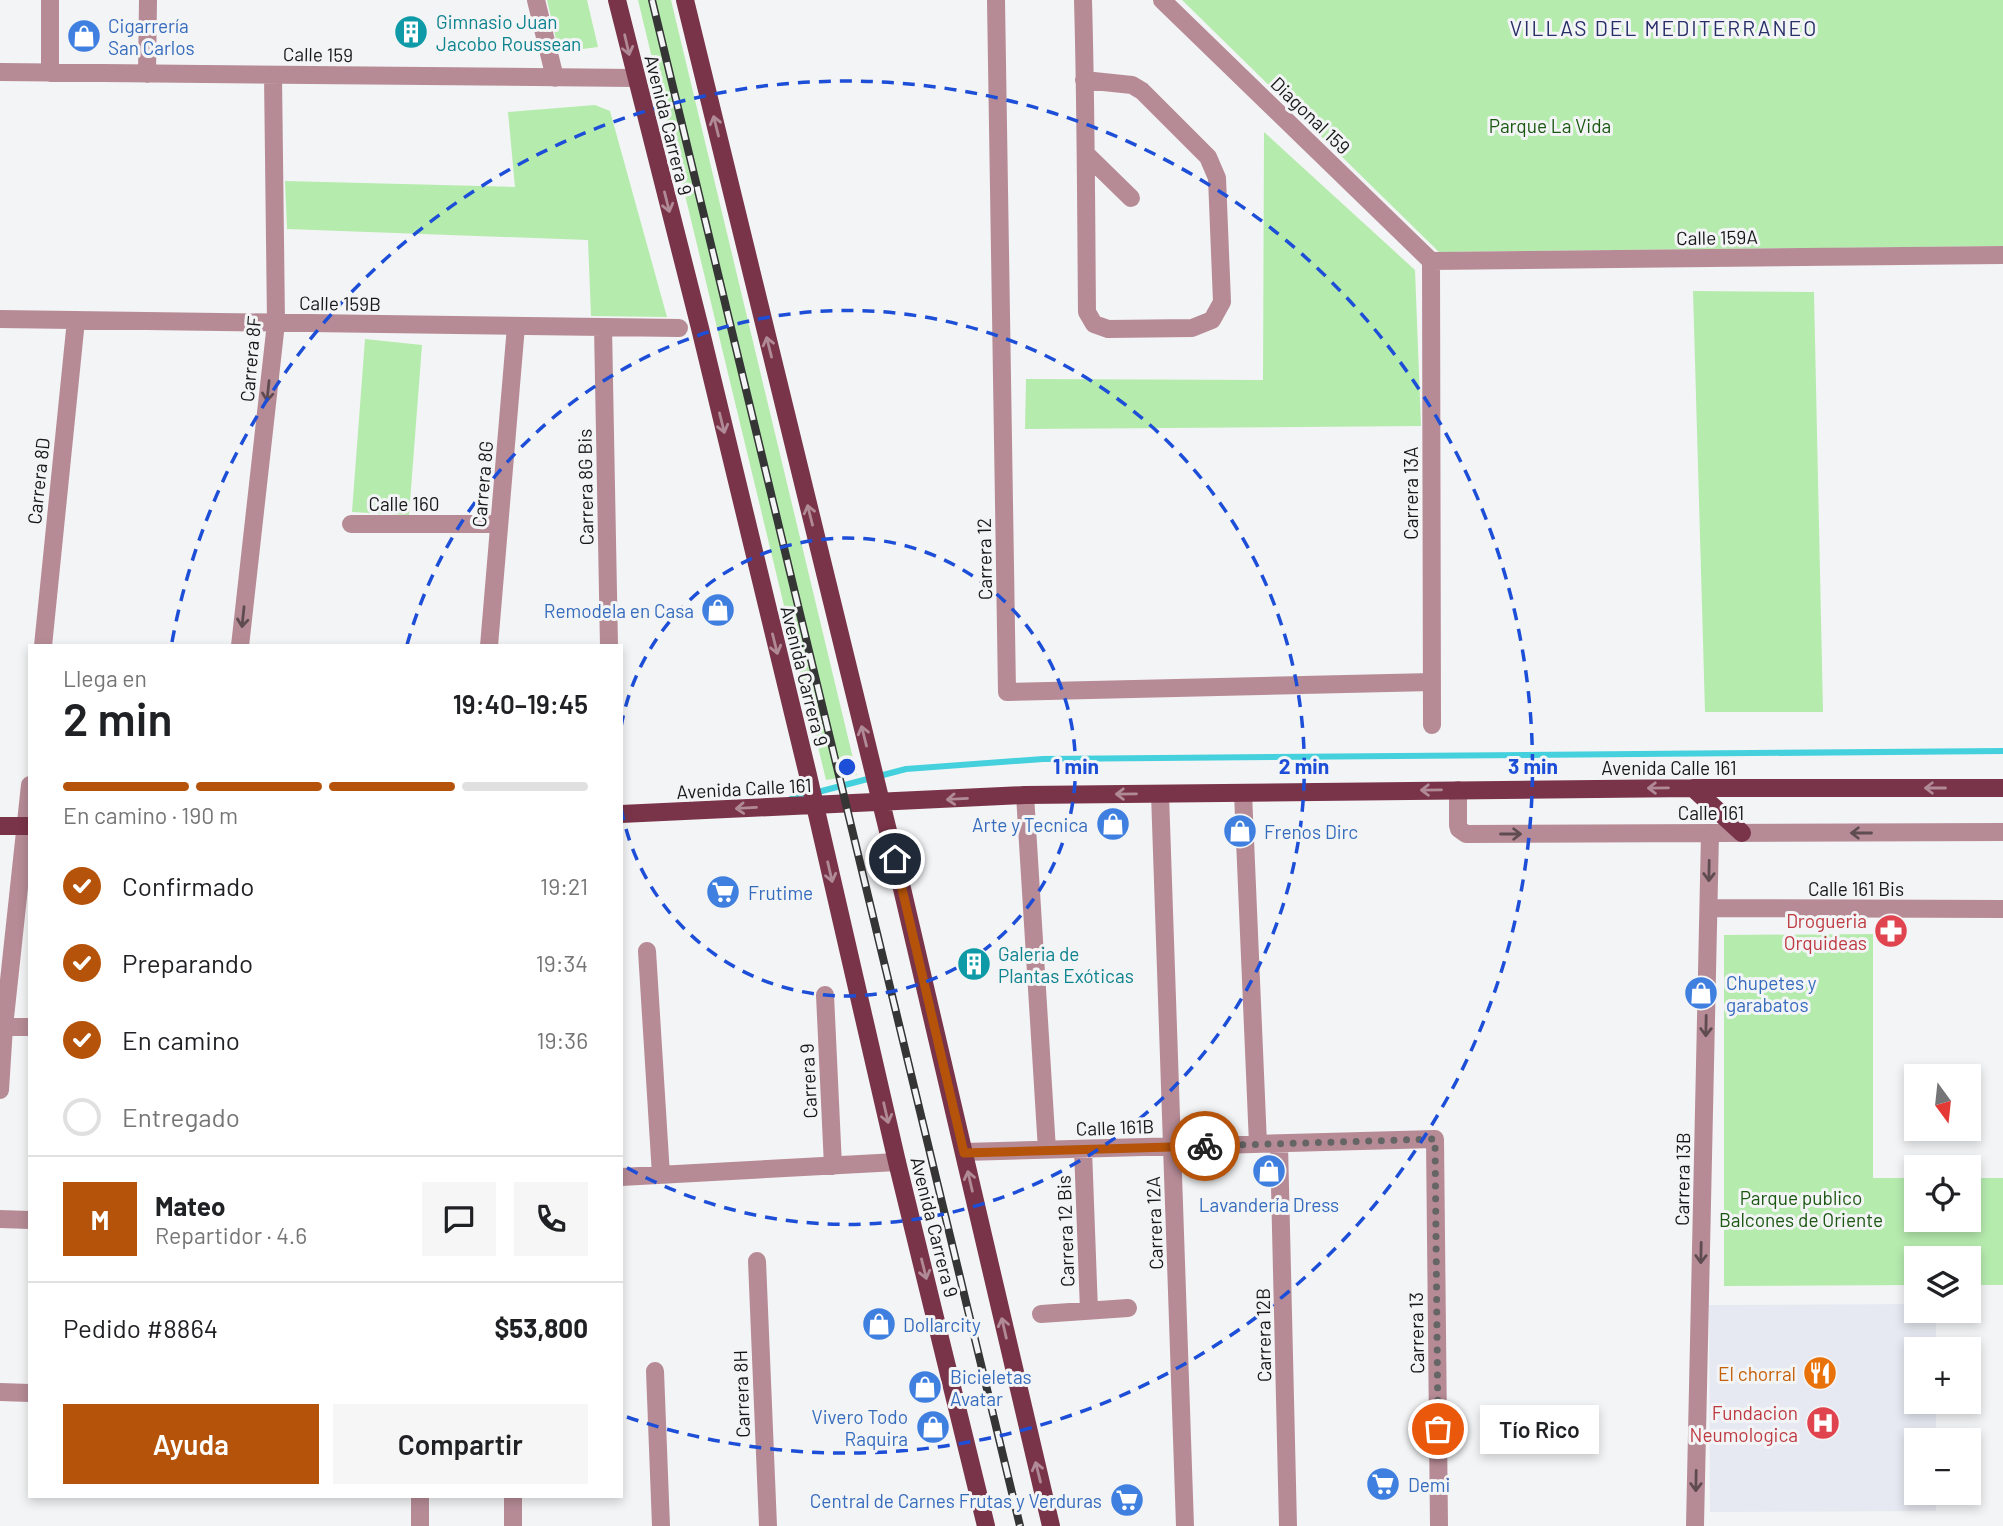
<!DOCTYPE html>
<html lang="es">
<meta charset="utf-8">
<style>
body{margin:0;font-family:Barlow,sans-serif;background:#f6f6f6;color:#202124;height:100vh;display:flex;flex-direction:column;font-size:26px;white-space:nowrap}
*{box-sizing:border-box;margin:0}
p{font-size:23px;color:#757577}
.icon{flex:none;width:38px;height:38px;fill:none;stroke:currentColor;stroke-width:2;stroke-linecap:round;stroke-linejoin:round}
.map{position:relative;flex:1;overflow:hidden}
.drawer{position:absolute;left:28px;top:644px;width:595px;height:854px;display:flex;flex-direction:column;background:#fff;border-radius:0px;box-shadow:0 4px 10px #0003}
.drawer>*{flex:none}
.needle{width:46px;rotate:165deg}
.controls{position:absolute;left:1904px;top:1064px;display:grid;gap:14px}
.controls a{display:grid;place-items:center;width:77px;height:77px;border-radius:0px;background:#fff;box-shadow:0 4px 10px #0003;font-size:35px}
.pin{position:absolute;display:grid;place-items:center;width:60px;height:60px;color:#fff;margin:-30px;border:4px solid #fff;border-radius:50%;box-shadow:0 2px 7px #0007}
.courier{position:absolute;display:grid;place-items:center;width:70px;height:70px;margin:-35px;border:5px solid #b45309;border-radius:50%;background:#fff;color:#222;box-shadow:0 2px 9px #0007}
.bubble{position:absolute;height:49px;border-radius:0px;background:#fff;box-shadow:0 4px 10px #0003;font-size:23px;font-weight:600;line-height:49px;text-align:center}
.summary em{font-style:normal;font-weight:600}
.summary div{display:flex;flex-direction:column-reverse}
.summary{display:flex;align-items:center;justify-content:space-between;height:119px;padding:0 35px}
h1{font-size:46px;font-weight:600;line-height:52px}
.bar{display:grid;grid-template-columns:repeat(4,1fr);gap:10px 7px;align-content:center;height:84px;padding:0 35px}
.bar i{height:9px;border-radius:5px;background:#e0e0e0}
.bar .current{background:#b45309}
.bar p{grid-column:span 4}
.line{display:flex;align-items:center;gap:18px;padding:0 35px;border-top:2px solid #e0e0e0}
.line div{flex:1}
.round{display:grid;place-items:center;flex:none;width:74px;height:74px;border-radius:0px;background:#f6f6f6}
ol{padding:0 35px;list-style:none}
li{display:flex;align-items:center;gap:21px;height:77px}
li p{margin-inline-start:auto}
li .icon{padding:7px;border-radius:50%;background:#b45309;color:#fff;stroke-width:4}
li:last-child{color:#757577}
li i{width:38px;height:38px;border:4px solid #e0e0e0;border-radius:50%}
.cta{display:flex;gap:14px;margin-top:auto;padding:14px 35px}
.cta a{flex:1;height:80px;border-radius:0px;background:#b45309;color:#fff;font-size:28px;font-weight:600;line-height:80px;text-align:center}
.cta a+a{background:#f6f6f6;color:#202124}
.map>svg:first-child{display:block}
.built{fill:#e6e9f1}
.green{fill:#b6ebae}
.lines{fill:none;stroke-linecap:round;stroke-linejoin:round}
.stream{stroke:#44d1dd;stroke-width:6}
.minor{stroke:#b68b96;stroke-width:18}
.major{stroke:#7a344a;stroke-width:18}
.rail-casing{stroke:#353536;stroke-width:8}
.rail{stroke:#f3f4f5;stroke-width:5;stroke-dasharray:16;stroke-linecap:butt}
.oneway{stroke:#b08a97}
.oneway2{stroke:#5f4c51}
.done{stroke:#656566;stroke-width:7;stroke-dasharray:0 12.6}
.route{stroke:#b45309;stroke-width:9}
.ring{fill:none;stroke:#1d4ed8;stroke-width:3.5;stroke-dasharray:12 9}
.labels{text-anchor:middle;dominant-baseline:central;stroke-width:6;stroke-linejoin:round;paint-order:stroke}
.culture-label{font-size:19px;fill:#0d838f;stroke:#f3f4f5;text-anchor:start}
.shop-label{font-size:19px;fill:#366cbe;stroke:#f3f4f5;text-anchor:start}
.street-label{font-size:19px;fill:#181819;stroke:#f3f4f5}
.park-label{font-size:19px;fill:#1a5711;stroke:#f3f4f5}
.health-label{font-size:19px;fill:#be3a42;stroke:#f3f4f5;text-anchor:end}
.food-label{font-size:19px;fill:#c56008;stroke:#f3f4f5;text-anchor:end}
.neighbourhood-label{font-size:21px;letter-spacing:2px;fill:#282e68;stroke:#f3f4f5}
.centre{fill:#1d4ed8;stroke:#f3f4f5;stroke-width:3.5}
.ring-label{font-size:21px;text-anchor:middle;font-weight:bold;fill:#1d4ed8;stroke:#f3f4f5;stroke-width:6;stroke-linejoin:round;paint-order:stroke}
</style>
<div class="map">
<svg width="2003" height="1526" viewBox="0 0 2003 1526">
<rect width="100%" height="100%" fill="#f3f4f5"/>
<!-- built -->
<path class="built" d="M1916,1304V1311H1936V1349H1916V1402H1936V1440H1916V1493H1936V1511L1710,1512L1709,1305Z"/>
<!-- green -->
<path class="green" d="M547,0H587L598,47L559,52Z
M638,0H671L857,775L826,780Z
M1182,0H2003V246L1439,252Z
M595,105L610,111L667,317L591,316L588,240L287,229L285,181L515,187L508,112Z
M1264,132L1415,270L1421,426L1025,429L1026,379L1263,380Z
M1693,291L1814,292L1823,712H1705Z
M365,339L422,345L409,515L352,512Z
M1873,934V1178H1916V1220H1969V1178H2003V1285H1969V1258H1916V1285L1724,1286V935Z"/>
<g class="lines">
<!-- stream -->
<path class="stream" d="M791,799L906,769L1043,759L2003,751"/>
<!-- minor -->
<path class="minor" d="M50,0V73
M536,0L555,78
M996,0L1007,692L1432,682
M1083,0C1086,104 1086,208 1087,312L1094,324L1108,329L1192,328L1212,320L1222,302L1217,178L1208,157L1142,91L1132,85L1084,80
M1162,0L1431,261
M0,72L635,78
M147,74L148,0
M1086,154L1131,198
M1431,261L2003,255
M1431,261L1432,725
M0,319L679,328
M603,327L609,646
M351,524H499
M43,646L76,320
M240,646L276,323L273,75
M489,646L516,326
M1458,790V825L1459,829L1466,834L2003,832
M1243,793L1258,1144
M1160,794L1185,1526
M1025,795L1047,1150
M1709,908L2003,909
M647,951L661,1175
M825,995L833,1166
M0,1027H30
M0,1090L4,1027L30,785
M1279,1144L1288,1526
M1083,1149L1089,1311
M964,1152L1435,1139L1439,1526
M621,1177L897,1162
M0,1219L30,1220
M757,1261L768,1526
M1041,1314L1128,1308
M655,1371L661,1526
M0,1392L30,1393
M513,1496V1526
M420,1526V1496
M1695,1526L1710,834"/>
<!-- major -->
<path class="major" d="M617,0L700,328L808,775L897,1162L986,1526
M685,0L900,880L1051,1526
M1693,788L1742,833
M621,814L1025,795L1693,788H2003
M0,826H30"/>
<!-- rail casing -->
<g class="rail-casing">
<path id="rail" d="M652,0L1020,1526"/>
</g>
<!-- rail -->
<use href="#rail" class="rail"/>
</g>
<!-- one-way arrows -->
<defs><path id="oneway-shaft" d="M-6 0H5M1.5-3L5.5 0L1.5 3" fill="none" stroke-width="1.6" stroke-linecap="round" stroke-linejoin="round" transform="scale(1.75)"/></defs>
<g class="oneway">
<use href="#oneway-shaft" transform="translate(627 45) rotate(77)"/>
<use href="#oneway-shaft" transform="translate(716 126) rotate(-104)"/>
<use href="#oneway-shaft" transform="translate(667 202) rotate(76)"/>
<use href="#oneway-shaft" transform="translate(769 347) rotate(-104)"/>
<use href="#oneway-shaft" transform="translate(722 423) rotate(76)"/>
<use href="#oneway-shaft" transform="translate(810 515) rotate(-104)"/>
<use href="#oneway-shaft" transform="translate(775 644) rotate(76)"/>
<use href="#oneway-shaft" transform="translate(864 736) rotate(-104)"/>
<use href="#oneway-shaft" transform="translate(1658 788) rotate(179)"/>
<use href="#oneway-shaft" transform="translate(1935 788) rotate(-180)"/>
<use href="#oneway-shaft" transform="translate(1431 790) rotate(179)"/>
<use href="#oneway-shaft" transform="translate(1126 794) rotate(179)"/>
<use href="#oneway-shaft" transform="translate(957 799) rotate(177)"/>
<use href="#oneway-shaft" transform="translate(746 808) rotate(177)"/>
<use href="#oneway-shaft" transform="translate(830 872) rotate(77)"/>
<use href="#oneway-shaft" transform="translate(886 1113) rotate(77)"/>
<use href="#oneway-shaft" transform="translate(970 1181) rotate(-103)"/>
<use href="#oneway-shaft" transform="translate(924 1269) rotate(76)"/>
<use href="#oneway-shaft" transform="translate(1004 1328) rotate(-103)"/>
<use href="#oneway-shaft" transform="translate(1038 1472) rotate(-104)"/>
</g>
<g class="oneway2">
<use href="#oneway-shaft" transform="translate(268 391) rotate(96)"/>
<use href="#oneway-shaft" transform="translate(243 617) rotate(96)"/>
<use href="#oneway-shaft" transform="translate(1861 833) rotate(180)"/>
<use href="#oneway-shaft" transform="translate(1511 834)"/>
<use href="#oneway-shaft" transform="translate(1709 871) rotate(91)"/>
<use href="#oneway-shaft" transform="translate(1706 1026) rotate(91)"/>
<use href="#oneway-shaft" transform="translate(1701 1253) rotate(91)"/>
<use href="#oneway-shaft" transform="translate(1696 1481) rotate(91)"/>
</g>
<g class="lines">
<!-- done -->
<path class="done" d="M1205,1146L1435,1139L1438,1429"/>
<!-- route -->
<path class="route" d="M895,859L964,1153L1205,1146"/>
</g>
<!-- distance rings -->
<g class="ring">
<path d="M621 727A229 229 0 1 1 621 807"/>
<path d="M407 645A457 457 0 1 1 622 1165"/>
<path d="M172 642A686 686 0 1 1 624 1416"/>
</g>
<!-- icons -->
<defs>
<g id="building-disc" transform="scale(1.75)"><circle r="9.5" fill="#0f9aa8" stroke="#f3f4f5"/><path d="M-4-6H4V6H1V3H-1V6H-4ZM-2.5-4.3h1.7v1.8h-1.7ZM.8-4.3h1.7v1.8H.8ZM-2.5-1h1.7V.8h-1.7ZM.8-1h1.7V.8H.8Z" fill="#fff"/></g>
<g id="shop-disc" transform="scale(1.75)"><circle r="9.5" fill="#3f7fe0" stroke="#f3f4f5"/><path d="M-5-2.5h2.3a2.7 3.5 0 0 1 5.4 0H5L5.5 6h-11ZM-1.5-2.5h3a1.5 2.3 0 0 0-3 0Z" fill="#fff"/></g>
<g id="supermarket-disc" transform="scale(1.75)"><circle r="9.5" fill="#3f7fe0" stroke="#f3f4f5"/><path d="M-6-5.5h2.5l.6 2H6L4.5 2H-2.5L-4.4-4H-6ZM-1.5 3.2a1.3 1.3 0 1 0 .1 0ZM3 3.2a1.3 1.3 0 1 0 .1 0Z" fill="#fff"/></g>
<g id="pharmacy-disc" transform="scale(1.75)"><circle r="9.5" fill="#e0444e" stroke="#f3f4f5"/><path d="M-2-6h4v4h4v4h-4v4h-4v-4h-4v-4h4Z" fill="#fff"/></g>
<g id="restaurant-disc" transform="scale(1.75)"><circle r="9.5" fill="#e8710a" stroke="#f3f4f5"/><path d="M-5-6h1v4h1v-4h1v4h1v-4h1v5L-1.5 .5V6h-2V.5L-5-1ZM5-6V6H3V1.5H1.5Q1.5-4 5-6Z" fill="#fff"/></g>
<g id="hospital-disc" transform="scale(1.75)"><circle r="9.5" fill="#e0444e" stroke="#f3f4f5"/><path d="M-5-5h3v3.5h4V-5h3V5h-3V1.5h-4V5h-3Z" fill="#fff"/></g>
</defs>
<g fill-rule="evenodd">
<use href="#building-disc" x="411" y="32"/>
<use href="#shop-disc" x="84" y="36"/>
<use href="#shop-disc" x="718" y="610"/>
<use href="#shop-disc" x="1113" y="824"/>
<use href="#shop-disc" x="1240" y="831"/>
<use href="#supermarket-disc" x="723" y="892"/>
<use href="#pharmacy-disc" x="1891" y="931"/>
<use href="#building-disc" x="974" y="964"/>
<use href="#shop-disc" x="1701" y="993"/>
<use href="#shop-disc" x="1269" y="1171"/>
<use href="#shop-disc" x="879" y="1324"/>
<use href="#restaurant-disc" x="1820" y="1373"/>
<use href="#shop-disc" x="925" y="1387"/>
<use href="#hospital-disc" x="1823" y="1423"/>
<use href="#shop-disc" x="933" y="1427"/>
<use href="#supermarket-disc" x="1383" y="1484"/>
<use href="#supermarket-disc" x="1127" y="1500"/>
</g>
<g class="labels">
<!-- culture labels -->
<g class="culture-label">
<text x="436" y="21">Gimnasio Juan<tspan x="436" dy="22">Jacobo Roussean</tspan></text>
<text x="998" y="953">Galeria de<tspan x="998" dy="22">Plantas Exóticas</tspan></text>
</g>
<!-- shop labels -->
<g class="shop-label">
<text x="108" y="25">Cigarrería<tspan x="108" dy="22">San Carlos</tspan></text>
<text x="694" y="610" text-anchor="end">Remodela en Casa</text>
<text x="1088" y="824" text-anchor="end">Arte y Tecnica</text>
<text x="1264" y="831">Frenos Dirc</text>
<text x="748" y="892">Frutime</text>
<text x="1726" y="982">Chupetes y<tspan x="1726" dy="22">garabatos</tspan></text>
<text x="1269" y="1204" text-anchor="middle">Lavandería Dress</text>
<text x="903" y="1324">Dollarcity</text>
<text x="950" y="1376">Bicieletas<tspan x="950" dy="22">Avatar</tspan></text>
<text x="908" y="1416" text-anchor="end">Vivero Todo<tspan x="908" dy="22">Raquira</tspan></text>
<text x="1408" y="1484">Demi</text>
<text x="1102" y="1500" text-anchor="end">Central de Carnes Frutas y Verduras</text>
</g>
<!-- street labels -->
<g class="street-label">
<text transform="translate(318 54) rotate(1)">Calle 159</text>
<text transform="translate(1311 115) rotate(44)">Diagonal 159</text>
<text transform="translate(669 125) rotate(76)">Avenida Carrera 9</text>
<text transform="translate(1717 237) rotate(-1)">Calle 159A</text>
<text transform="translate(340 303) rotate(1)">Calle 159B</text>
<text transform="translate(250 359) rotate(-85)">Carrera 8F</text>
<text transform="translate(38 481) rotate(-84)">Carrera 8D</text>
<text transform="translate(482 484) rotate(-85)">Carrera 8G</text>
<text transform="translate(585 487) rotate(-91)">Carrera 8G Bis</text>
<text transform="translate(1410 493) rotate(-90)">Carrera 13A</text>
<text x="404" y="503">Calle 160</text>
<text transform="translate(984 559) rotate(-91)">Carrera 12</text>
<text transform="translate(805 676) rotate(76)">Avenida Carrera 9</text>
<text x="1669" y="767">Avenida Calle 161</text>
<text transform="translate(744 788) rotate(-3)">Avenida Calle 161</text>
<text x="1711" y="812">Calle 161</text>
<text x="1856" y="888">Calle 161 Bis</text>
<text transform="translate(808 1081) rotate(-93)">Carrera 9</text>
<text transform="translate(1115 1127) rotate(-2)">Calle 161B</text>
<text transform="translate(1682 1179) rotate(-89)">Carrera 13B</text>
<text transform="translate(1154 1223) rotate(-92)">Carrera 12A</text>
<text transform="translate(935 1227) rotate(76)">Avenida Carrera 9</text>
<text transform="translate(1065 1231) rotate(-92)">Carrera 12 Bis</text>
<text transform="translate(1416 1333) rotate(-91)">Carrera 13</text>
<text transform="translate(1263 1335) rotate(-91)">Carrera 12B</text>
<text transform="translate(741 1394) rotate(-92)">Carrera 8H</text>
</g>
<!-- park labels -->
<g class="park-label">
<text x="1550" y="125">Parque La Vida</text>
<text x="1801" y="1197">Parque publico<tspan x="1801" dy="22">Balcones de Oriente</tspan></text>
</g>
<!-- health labels -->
<g class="health-label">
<text x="1867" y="920">Drogueria<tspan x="1867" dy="22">Orquideas</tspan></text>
<text x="1798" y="1412">Fundacion<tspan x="1798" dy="22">Neumologica</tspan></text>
</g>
<!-- food labels -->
<g class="food-label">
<text x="1796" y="1373">El chorral</text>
</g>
<!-- neighbourhood labels -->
<g class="neighbourhood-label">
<text x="1664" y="27">VILLAS DEL MEDITERRANEO</text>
</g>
</g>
<circle cx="847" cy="767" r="10" class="centre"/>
<g class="ring-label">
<text x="1076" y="774">1 min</text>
<text x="1304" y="774">2 min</text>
<text x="1533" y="774">3 min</text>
</g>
</svg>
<div class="controls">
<a><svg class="needle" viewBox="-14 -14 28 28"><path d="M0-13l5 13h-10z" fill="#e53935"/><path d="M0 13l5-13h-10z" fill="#757577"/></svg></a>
<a><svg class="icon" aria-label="locate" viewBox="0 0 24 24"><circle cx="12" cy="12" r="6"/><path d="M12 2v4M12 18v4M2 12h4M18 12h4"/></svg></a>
<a><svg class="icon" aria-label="layers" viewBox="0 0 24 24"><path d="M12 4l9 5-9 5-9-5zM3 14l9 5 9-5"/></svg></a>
<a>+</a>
<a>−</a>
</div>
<div class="pin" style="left:1438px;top:1429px;background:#ea580c"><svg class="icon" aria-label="bag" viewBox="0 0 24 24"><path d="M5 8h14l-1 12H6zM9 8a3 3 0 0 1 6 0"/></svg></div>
<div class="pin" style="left:895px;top:859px;background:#1f2937"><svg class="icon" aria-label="home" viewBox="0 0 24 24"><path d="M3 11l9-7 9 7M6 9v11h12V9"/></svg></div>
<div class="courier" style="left:1205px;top:1146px"><svg class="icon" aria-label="bike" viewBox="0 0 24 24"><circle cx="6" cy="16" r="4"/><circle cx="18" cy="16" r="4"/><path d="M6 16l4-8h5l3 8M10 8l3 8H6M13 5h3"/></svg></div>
<div class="bubble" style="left:1480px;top:1405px;width:119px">Tío Rico</div>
<section class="drawer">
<div class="summary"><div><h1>2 min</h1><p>Llega en</p></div><em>19:40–19:45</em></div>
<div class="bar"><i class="current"></i><i class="current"></i><i class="current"></i><i></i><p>En camino · 190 m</p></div>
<ol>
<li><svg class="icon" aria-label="check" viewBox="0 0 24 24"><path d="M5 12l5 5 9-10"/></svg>Confirmado<p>19:21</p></li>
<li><svg class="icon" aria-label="check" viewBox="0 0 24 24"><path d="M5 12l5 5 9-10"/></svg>Preparando<p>19:34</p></li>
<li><svg class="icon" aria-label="check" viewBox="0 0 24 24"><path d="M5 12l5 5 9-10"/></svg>En camino<p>19:36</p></li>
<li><i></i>Entregado</li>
</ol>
<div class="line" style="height:126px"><b class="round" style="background:#b45309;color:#fff">M</b><div><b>Mateo</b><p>Repartidor · 4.6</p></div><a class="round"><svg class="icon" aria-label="chat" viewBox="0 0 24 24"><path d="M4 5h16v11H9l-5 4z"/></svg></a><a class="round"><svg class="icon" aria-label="phone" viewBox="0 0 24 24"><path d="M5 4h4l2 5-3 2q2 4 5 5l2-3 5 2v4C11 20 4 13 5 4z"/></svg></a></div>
<div class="line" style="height:91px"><div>Pedido #8864</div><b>$53,800</b></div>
<div class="cta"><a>Ayuda</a><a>Compartir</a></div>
</section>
</div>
